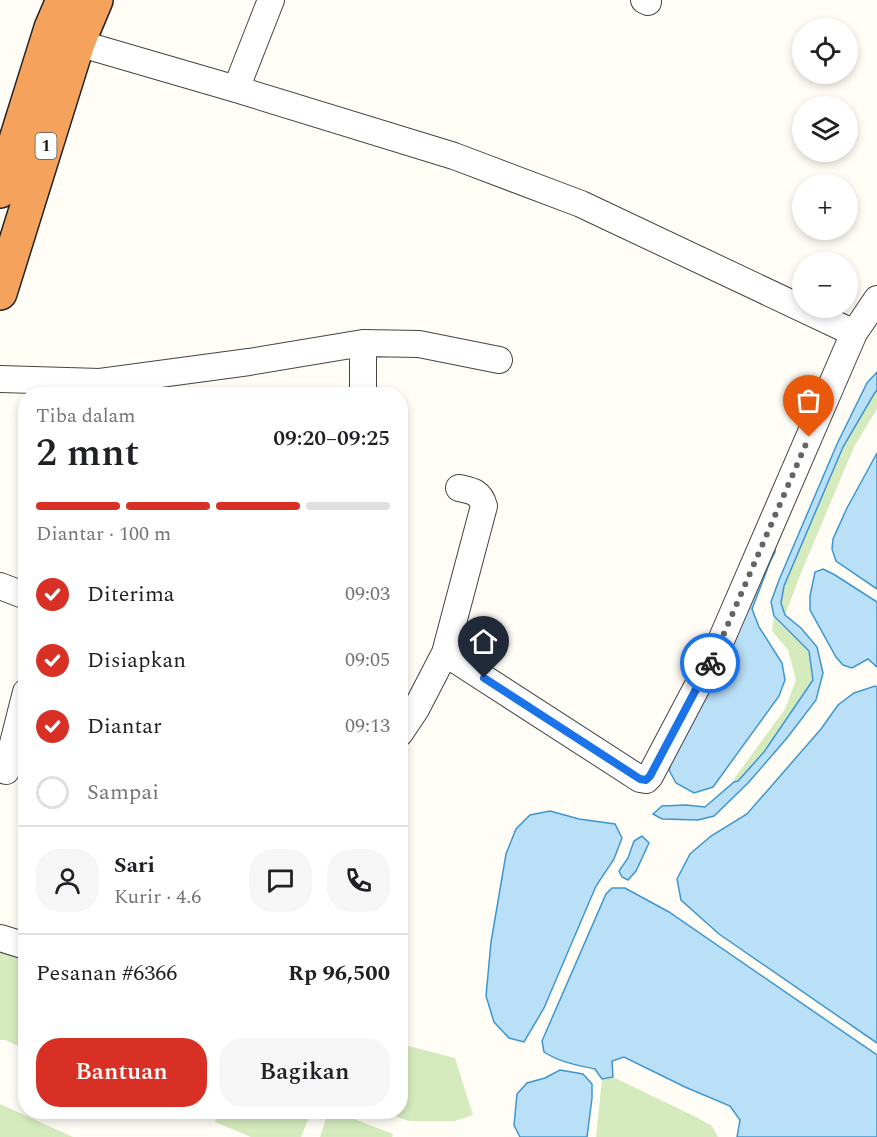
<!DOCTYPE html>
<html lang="id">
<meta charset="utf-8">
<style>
body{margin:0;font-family:Spectral,serif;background:#f6f6f6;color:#202124;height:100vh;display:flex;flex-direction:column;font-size:22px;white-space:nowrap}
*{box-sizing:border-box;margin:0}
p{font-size:20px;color:#757577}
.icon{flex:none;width:33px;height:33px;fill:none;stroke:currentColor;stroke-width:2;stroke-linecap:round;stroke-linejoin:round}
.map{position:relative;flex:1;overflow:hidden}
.sheet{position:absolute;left:18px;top:387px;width:390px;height:732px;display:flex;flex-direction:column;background:#fff;border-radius:24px;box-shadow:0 3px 9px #0003}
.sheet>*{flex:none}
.controls{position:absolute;left:792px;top:18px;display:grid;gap:12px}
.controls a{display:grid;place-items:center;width:66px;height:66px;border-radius:50%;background:#fff;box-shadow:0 3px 9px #0003;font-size:30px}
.pin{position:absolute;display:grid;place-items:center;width:51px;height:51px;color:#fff;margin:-62px -26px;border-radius:50% 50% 50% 0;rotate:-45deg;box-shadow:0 0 6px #0007}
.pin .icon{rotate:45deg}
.courier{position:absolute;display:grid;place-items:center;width:60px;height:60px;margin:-30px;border:4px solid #1a73e8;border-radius:50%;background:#fff;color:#222;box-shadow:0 2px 8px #0007}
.overview em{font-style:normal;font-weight:600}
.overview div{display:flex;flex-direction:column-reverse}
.overview{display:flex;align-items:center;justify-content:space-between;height:102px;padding:0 18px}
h1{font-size:39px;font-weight:600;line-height:45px}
.bar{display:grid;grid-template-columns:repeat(4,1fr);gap:9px 6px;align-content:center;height:72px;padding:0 18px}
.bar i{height:8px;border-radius:4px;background:#e0e0e0}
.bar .selected{background:#d93025}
.bar p{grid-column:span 4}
.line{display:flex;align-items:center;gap:15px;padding:0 18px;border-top:2px solid #e0e0e0}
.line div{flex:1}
.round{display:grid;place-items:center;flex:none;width:63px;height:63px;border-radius:24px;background:#f6f6f6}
ol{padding:0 18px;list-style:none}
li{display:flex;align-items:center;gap:18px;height:66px}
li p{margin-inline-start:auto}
li .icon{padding:6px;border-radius:50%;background:#d93025;color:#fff;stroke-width:4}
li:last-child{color:#757577}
li i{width:33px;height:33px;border:3px solid #e0e0e0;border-radius:50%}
.cta{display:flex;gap:12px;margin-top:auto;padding:12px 18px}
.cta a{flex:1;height:69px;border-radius:24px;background:#d93025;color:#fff;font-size:24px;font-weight:600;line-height:69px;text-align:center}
.cta a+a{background:#f6f6f6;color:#202124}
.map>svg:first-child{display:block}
.green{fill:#d5ebbd}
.water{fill:#b9e0f7;stroke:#3f96cf;stroke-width:1.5}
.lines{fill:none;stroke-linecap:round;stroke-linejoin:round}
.street-casing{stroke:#444;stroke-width:28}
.highway-casing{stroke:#222;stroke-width:36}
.street{stroke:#fff;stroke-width:26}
.highway{stroke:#f5a25d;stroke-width:33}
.done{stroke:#646461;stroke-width:6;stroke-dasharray:0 10.8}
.route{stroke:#1a73e8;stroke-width:8}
.labels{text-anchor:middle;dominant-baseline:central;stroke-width:6;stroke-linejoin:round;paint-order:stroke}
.shield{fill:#fff;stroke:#585858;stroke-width:1.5}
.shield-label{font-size:16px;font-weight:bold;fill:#111}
</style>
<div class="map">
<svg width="877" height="1137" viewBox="0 0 877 1137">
<rect width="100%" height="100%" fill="#fffdf5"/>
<!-- green -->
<path class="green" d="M877,390V409L854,447L801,573L785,615L781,603L784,586L843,447L874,393Z
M774,616L809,651L813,680L764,752L738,781L734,782V779L785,709L796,680L788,650L772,631Z
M0,938L25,946V1049L5,1040H0Z
M401,1044L455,1058L473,1115L455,1121H409L384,1112H400Z
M613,1077L694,1116L712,1126L718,1137H596L602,1079Z
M0,1104L73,1137H0Z
M219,1112H311L301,1137H251L215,1122Z
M328,1112H336L393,1134L392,1137H320Z"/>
<!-- water -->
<path class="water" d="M877,372V390L874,394L843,447L784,586L781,603L785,615L801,628L817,647L823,673L816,700L787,738L748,783L714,816L698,820L662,819L653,814L662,806L686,805L705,807L734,782L738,781L764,752L813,680L809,651L774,616L771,602L779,580L837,444L867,383Z
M877,453V589L836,561L832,549L833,539L847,508Z
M773,544L775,548V552L770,562L752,609L759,627L782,663L785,680L779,696L713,787L694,793L676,783L669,770L674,755Z
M823,569L835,575L877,602V667L868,659L852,668L843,665L836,657L810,610V596L815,572Z
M875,686L877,687V1043L719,934L681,900L677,879L690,854L711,836L747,814L821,729L838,705L854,693Z
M550,811L579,819L615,824L622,838L614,859L596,886L544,1008L524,1042L509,1038L494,1022L486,996L491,942L506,854L516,829L530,815Z
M642,836L649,843L636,871L628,880L622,877L619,871L628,858L634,841Z
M612,888H625L669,912L877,1055V1137H737L740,1120L730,1106L685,1087L624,1057L612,1061L613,1077L602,1079L595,1069C577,1065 559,1062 544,1052L542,1041L606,894Z
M560,1070L583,1074L592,1084V1098L587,1137H520L514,1125L517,1094L527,1083L545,1078Z"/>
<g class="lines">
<!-- street casing -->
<g class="street-casing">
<path id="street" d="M644,0L648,2
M62,34L78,43L236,89L454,156L581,204L854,333
M236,89L271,0
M0,379L100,382L249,362L363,343L419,344L499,360
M363,394V343
M0,586L26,596
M445,653L640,779L646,780L650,776L719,645L854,333L877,299
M400,733L416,709L445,653L484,506C480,492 473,491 459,488
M6,771L26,692
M0,938L26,946"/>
</g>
<!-- highway casing -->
<g class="highway-casing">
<path id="highway" d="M0,191L51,28L63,0
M0,293L78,43L96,0"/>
</g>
<!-- street -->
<use href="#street" class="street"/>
<!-- highway -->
<use href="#highway" class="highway"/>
</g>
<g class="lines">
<!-- done -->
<path class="done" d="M710,663L719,645L809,437"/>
<!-- route -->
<path class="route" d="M484,678L640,779L646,780L650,776L710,663"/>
</g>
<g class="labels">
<!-- shield labels -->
<rect class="shield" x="35.5" y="133" width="21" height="26" rx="4.5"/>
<g class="shield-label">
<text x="46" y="146">1</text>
</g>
</g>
</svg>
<div class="controls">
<a><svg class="icon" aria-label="locate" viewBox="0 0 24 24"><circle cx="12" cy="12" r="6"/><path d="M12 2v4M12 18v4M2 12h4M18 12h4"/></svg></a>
<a><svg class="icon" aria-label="layers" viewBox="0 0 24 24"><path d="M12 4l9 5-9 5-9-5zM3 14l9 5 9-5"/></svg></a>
<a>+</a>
<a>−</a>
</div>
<div class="pin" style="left:809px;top:437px;background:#ea580c"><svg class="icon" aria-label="bag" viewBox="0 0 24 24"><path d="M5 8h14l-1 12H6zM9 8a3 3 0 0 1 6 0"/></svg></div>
<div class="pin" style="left:484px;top:678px;background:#1f2937"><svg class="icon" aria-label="home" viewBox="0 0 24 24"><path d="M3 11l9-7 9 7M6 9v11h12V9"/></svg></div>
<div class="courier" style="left:710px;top:663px"><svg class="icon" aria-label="bike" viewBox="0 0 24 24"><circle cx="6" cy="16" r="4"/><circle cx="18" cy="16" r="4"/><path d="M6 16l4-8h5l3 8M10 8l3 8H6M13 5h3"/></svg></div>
<section class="sheet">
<div class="overview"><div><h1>2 mnt</h1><p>Tiba dalam</p></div><em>09:20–09:25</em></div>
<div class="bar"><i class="selected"></i><i class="selected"></i><i class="selected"></i><i></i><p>Diantar · 100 m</p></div>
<ol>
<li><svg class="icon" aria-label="check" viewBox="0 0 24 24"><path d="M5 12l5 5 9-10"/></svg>Diterima<p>09:03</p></li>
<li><svg class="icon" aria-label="check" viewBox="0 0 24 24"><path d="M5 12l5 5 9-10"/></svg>Disiapkan<p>09:05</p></li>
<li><svg class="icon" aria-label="check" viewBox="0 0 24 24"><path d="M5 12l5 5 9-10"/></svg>Diantar<p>09:13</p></li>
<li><i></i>Sampai</li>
</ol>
<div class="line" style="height:108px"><a class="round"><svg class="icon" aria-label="person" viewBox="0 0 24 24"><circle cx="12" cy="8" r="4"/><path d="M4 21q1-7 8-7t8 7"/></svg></a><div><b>Sari</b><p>Kurir · 4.6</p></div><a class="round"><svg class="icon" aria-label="chat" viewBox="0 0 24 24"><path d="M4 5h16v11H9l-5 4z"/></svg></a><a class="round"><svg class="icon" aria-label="phone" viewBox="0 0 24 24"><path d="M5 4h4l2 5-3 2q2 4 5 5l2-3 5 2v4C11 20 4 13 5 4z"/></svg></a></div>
<div class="line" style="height:78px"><div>Pesanan #6366</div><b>Rp 96,500</b></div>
<div class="cta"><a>Bantuan</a><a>Bagikan</a></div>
</section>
</div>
